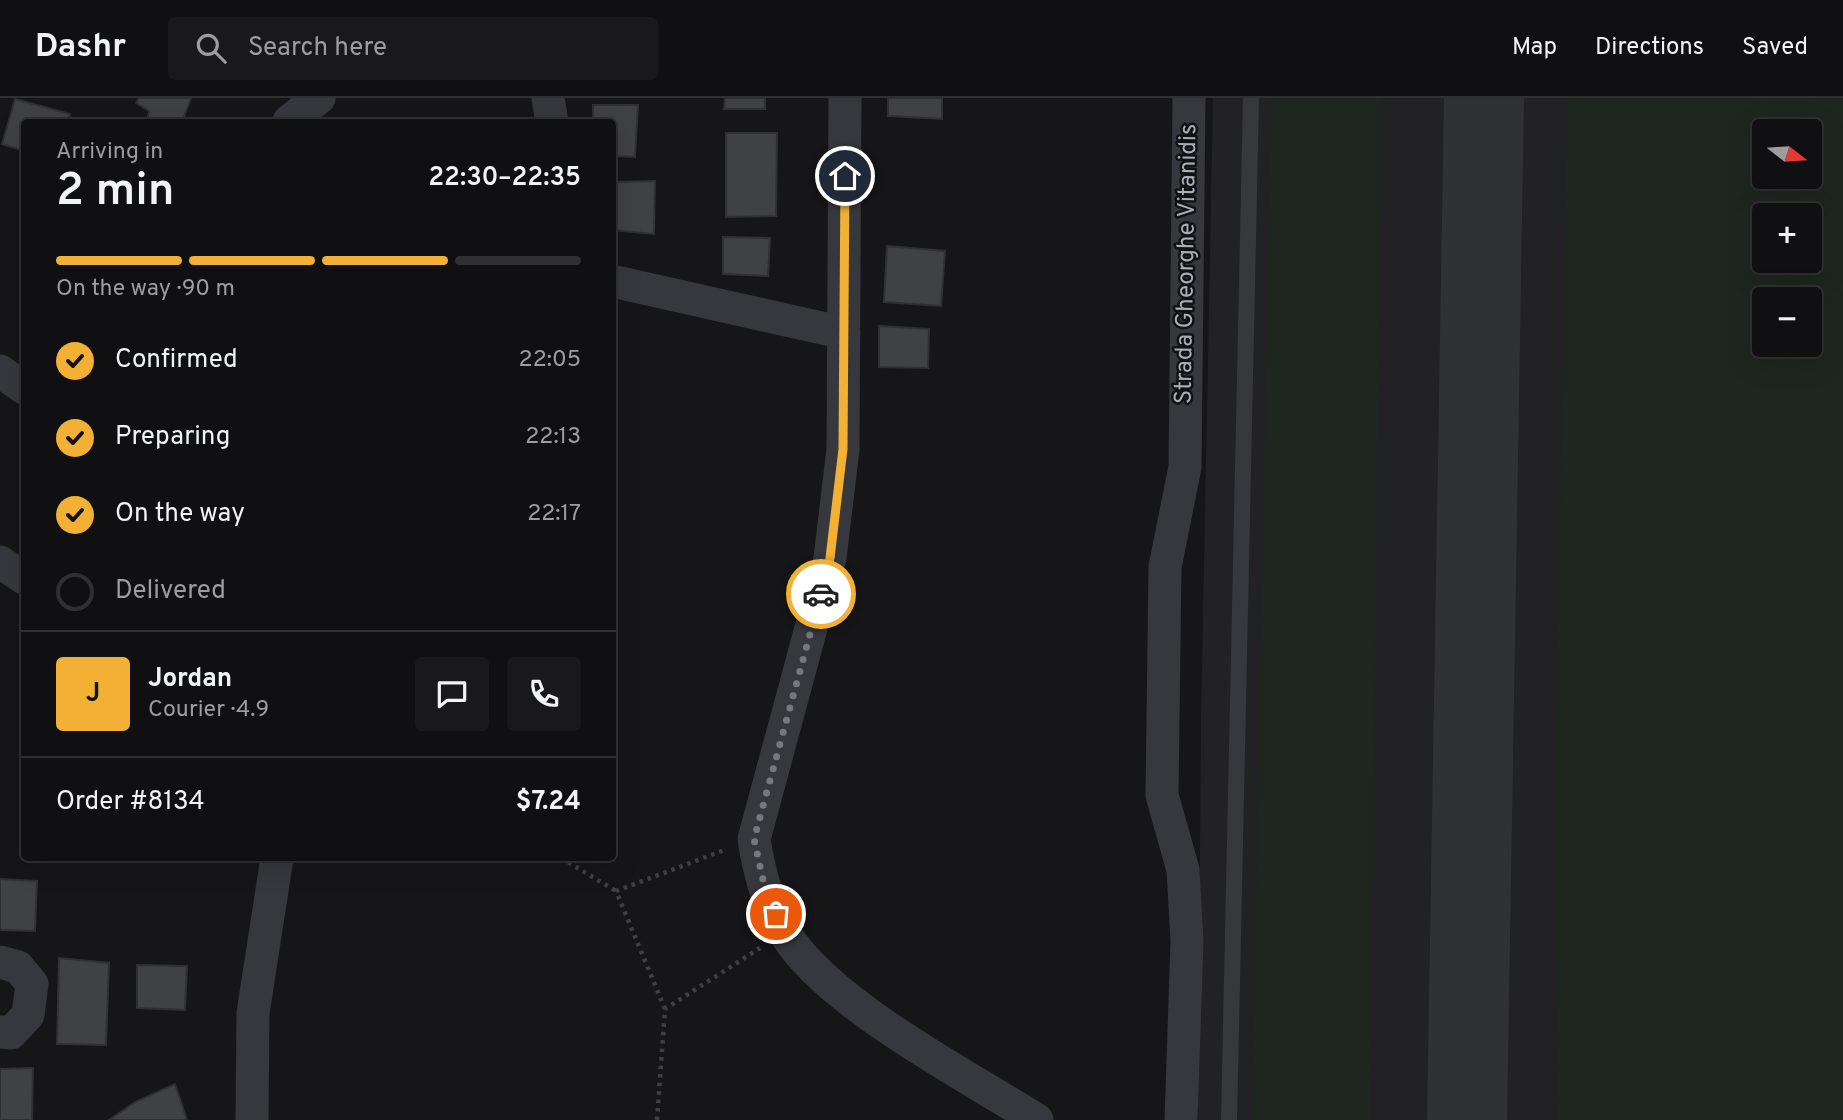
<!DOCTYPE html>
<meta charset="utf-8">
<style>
body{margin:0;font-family:Overpass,sans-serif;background:#19191b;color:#f1f3f6;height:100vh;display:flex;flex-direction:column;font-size:26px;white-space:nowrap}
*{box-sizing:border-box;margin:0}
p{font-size:23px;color:#9c9d9f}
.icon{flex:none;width:38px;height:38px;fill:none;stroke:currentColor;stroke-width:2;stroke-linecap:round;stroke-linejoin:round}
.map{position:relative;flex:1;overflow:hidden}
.sheet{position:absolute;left:21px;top:21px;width:595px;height:742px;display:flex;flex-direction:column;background:#101012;border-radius:7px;box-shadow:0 7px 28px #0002,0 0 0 2px #303032}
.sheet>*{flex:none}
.needle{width:46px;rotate:107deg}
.fabs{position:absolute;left:1752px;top:21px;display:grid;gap:14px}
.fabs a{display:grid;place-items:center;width:70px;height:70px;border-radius:7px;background:#101012;box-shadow:0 7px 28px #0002,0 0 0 2px #303032;font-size:35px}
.pin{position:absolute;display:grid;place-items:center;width:60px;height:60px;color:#fff;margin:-30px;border:4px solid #fff;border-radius:50%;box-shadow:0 2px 7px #0007}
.courier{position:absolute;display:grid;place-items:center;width:70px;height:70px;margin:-35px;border:5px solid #f2b134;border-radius:50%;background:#fff;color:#222;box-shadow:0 2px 9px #0007}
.headline em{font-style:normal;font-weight:600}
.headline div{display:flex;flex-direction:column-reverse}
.headline{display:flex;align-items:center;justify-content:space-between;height:119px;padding:0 35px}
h1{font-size:46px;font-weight:600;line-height:52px}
.bar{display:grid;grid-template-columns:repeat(4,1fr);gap:10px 7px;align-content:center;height:84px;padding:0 35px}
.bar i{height:9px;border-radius:5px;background:#303032}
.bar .active{background:#f2b134}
.bar p{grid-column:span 4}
.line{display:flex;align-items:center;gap:18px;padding:0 35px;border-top:2px solid #303032}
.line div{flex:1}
.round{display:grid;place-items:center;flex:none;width:74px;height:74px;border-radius:7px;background:#19191b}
ol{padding:0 35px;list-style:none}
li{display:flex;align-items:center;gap:21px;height:77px}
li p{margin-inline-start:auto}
li .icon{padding:7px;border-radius:50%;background:#f2b134;color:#111;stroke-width:4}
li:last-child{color:#9c9d9f}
li i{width:38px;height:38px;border:4px solid #303032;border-radius:50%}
header{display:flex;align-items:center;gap:42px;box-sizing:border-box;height:98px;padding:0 35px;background:#101012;border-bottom:2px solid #303032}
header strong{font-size:33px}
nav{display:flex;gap:38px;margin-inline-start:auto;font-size:24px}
.search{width:490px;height:63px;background:#19191b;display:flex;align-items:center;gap:18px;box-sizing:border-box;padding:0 24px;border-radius:7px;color:#9c9d9f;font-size:26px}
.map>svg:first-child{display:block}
.built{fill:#222225;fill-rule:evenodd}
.green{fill:#1e261f;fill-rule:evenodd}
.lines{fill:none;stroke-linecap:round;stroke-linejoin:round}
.taxiway{stroke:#303135;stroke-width:80}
.building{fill:#404145;stroke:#303034;stroke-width:2}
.path{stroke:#3d3f44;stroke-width:4.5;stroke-dasharray:3.5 5;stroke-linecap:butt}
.lane{stroke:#37383d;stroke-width:16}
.street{stroke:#37383d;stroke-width:33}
.done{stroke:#757880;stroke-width:7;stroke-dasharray:0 12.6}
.route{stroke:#f2b134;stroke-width:9}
.labels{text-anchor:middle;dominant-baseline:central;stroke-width:5;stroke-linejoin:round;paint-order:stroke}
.street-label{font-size:24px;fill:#a8adb8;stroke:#111113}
</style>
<header>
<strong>Dashr</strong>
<div class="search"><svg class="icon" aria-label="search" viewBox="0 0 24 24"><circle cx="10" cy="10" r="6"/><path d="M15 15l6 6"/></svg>Search here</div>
<nav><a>Map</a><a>Directions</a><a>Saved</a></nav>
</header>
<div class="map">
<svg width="1843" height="1022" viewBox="0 0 1843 1022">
<rect width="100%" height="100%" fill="#161618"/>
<!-- built -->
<path class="built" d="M1213,0H1843V1022H1198L1201,622ZM1764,33H1810V79H1764ZM1764,117H1810V163H1764ZM1764,201H1810V247H1764Z"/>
<!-- green -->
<path class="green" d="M1271,0H1382L1370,1022H1252Z
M1567,0H1843V1022H1558L1555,698ZM1764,33H1810V79H1764ZM1764,117H1810V163H1764ZM1764,201H1810V247H1764Z"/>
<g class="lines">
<!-- taxiway -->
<path class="taxiway" d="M1467,1022L1484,0"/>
</g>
<!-- building -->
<path class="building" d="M139,0H191L182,24H147L149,13L136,5Z
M725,0H765V11H724Z
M888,0H942V21L888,18Z
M15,1L70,16L68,24H24V53L2,46Z
M593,7H638L635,59L612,58V24H593Z
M726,35H777L776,118L726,119Z
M655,83L654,136L612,132V84Z
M723,139L770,140L768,178L723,176Z
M887,148L945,153L941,208L884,204Z
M879,228L929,231L928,270L879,269Z
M0,781L37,783L35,833L0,832Z
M59,860L109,865L106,947L57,946Z
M137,867L187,868L185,912L137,910Z
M33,970L32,1022H0V971Z
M175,986L187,1022H109L135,1004Z"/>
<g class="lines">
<!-- path -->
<path class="path" d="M561,760L616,793
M665,911L616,793L727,751
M657,1022L665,911L760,850"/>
<!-- lane -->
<path class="lane" d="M1229,1022L1251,0"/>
<!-- street -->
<path class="street" d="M548,0L552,24
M845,0L843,351L830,460L754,741C759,773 768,809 786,837C831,907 964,976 1037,1022
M289,23L319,0
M612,183L844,235
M0,273L24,290
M0,464L24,480
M0,864L18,869L32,886L28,917L11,935L0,934
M252,1022L253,915L277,760
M1181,1022L1187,843L1183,772L1162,697L1165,469L1185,369L1189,0"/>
</g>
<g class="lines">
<!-- done -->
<path class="done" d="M776,816L764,786L754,741L821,496"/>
<!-- route -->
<path class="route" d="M821,496L830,460L843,351L845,78"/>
</g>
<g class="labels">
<!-- street labels -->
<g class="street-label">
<text transform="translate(1187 166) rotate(-89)">Strada Gheorghe Vitanidis</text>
</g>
</g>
</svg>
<div class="fabs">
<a><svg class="needle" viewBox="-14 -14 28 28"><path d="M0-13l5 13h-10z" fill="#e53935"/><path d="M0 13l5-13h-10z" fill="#9c9d9f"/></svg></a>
<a>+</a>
<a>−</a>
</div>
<div class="pin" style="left:776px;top:816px;background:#ea580c"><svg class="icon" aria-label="bag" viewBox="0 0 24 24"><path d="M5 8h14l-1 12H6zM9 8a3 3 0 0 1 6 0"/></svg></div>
<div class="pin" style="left:845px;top:78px;background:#1f2937"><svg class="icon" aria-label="home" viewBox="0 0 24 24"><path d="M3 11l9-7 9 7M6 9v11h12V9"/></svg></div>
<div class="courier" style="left:821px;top:496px"><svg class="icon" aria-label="car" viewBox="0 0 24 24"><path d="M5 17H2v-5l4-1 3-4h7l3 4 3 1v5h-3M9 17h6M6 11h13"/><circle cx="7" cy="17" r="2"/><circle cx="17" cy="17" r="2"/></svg></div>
<section class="sheet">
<div class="headline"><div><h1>2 min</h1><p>Arriving in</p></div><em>22:30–22:35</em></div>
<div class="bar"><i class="active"></i><i class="active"></i><i class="active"></i><i></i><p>On the way · 90 m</p></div>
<ol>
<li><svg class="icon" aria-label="check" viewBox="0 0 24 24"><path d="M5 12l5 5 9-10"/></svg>Confirmed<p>22:05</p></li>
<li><svg class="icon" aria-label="check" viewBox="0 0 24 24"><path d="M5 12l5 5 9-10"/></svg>Preparing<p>22:13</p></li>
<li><svg class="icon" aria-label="check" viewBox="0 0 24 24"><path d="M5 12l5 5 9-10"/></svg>On the way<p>22:17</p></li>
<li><i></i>Delivered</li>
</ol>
<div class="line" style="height:126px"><b class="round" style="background:#f2b134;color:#111">J</b><div><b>Jordan</b><p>Courier · 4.9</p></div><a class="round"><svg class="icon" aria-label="chat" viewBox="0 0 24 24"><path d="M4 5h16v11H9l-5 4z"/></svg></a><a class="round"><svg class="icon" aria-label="phone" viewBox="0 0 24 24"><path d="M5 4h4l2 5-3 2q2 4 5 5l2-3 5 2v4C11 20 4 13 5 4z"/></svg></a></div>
<div class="line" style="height:91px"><div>Order #8134</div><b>$7.24</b></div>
</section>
</div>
